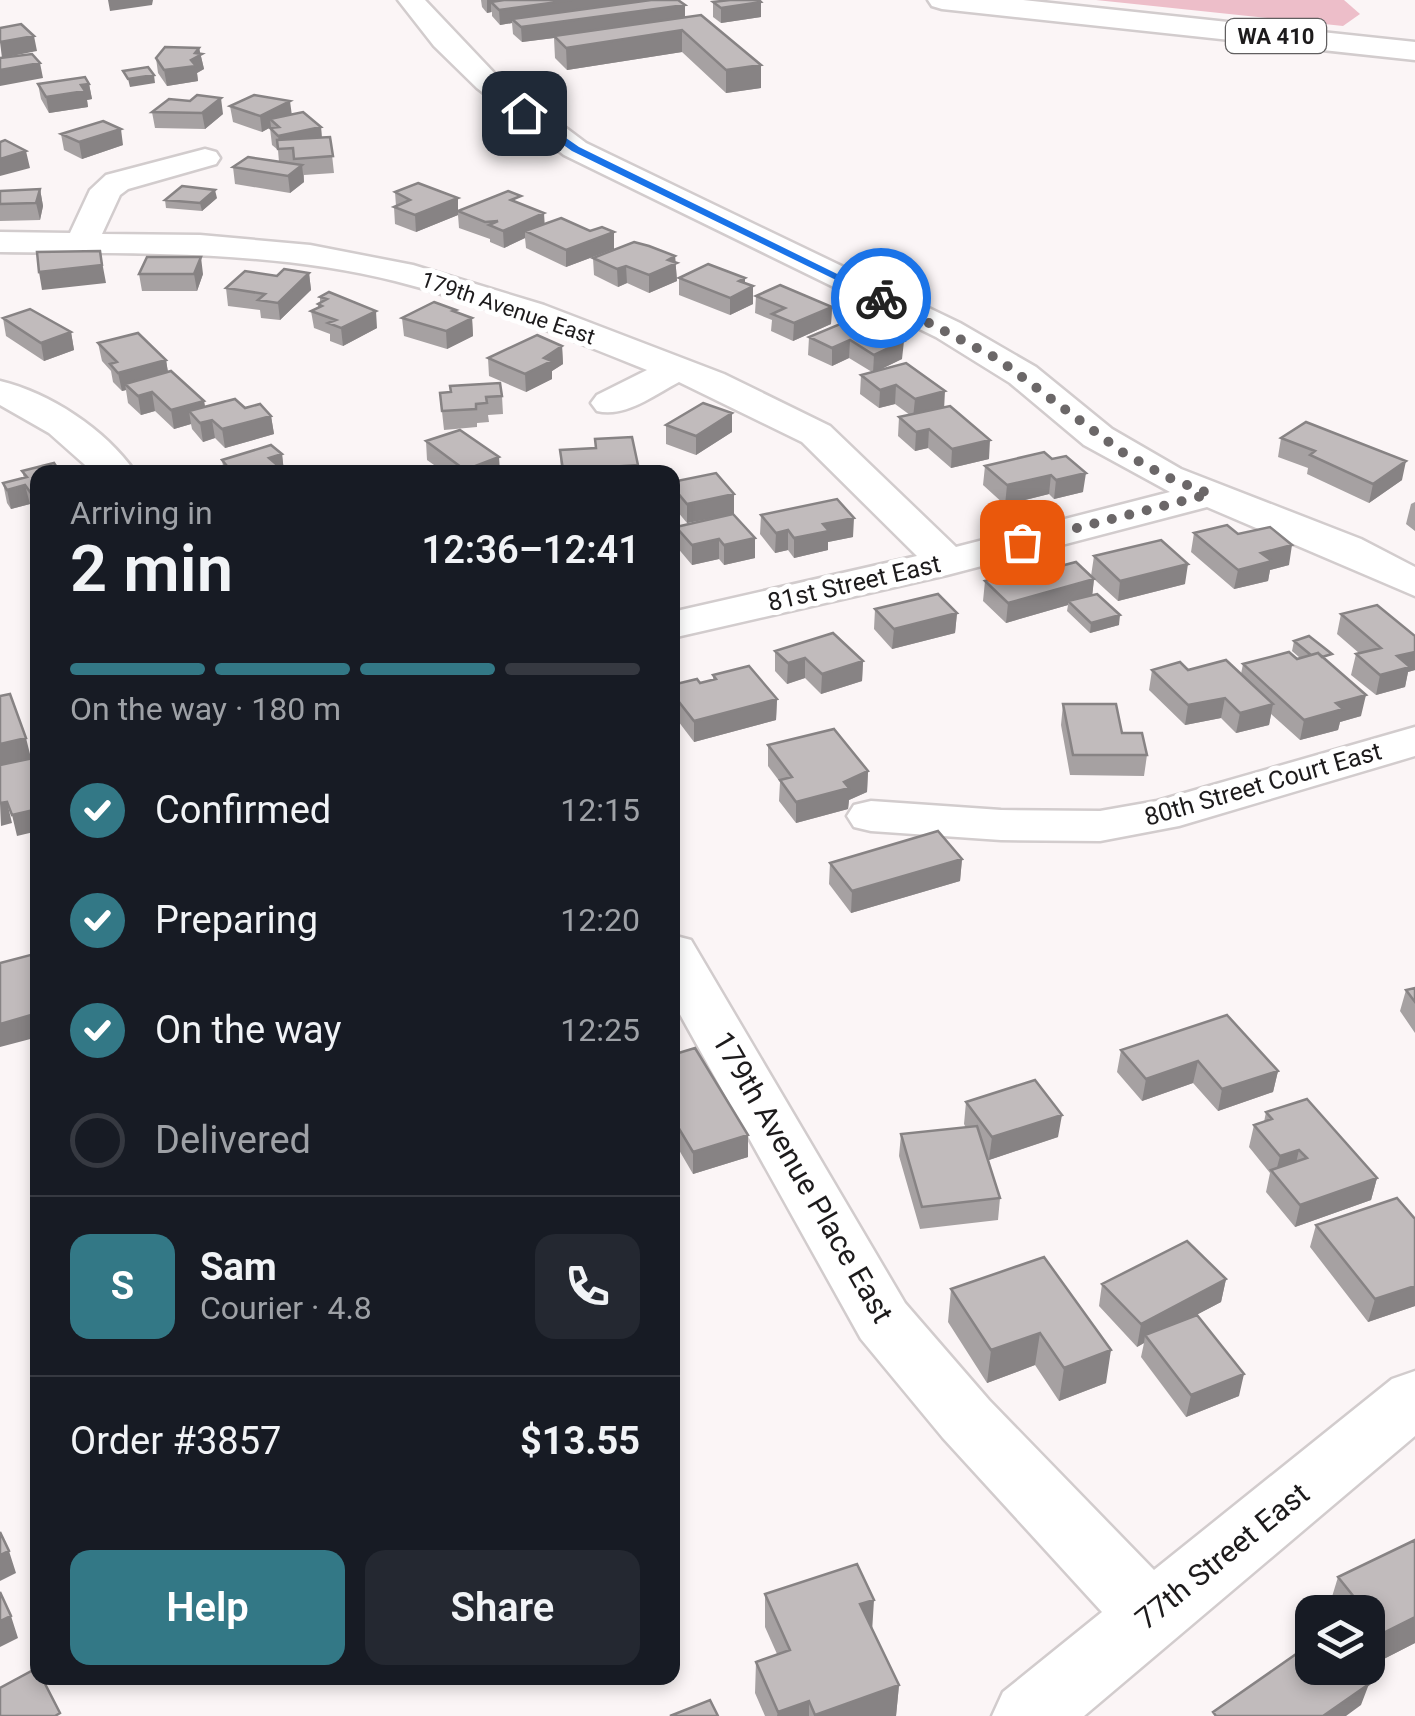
<!DOCTYPE html>
<meta charset="utf-8">
<style>
body{margin:0;font-family:Roboto,sans-serif;background:#242831;color:#f1f3f6;height:100vh;display:flex;flex-direction:column;font-size:38px;white-space:nowrap}
*{box-sizing:border-box;margin:0}
p{font-size:32px;color:#9ea1a6}
.icon{flex:none;width:55px;height:55px;fill:none;stroke:currentColor;stroke-width:2;stroke-linecap:round;stroke-linejoin:round}
.map{position:relative;flex:1;overflow:hidden}
.side{position:absolute;left:30px;top:465px;width:650px;height:1220px;display:flex;flex-direction:column;background:#171b24;border-radius:20px;box-shadow:0 5px 15px #0003}
.side>*{flex:none}
.tools{position:absolute;left:1295px;top:1595px;display:grid;gap:20px}
.tools a{display:grid;place-items:center;width:90px;height:90px;border-radius:20px;background:#171b24;box-shadow:0 5px 15px #0003;font-size:50px}
.pin{position:absolute;display:grid;place-items:center;width:85px;height:85px;color:#fff;margin:-42px;border-radius:20px;box-shadow:0 5px 15px #0006}
.courier{position:absolute;display:grid;place-items:center;width:100px;height:100px;margin:-50px;border:8px solid #1a73e8;border-radius:50%;background:#fff;color:#222;box-shadow:0 2px 12px #0007}
.overview em{font-style:normal;font-weight:600}
.overview div{display:flex;flex-direction:column-reverse}
.overview{display:flex;align-items:center;justify-content:space-between;height:170px;padding:0 40px}
h1{font-size:65px;font-weight:600;line-height:75px}
.bar{display:grid;grid-template-columns:repeat(4,1fr);gap:15px 10px;align-content:center;height:120px;padding:0 40px}
.bar i{height:12px;border-radius:8px;background:#363941}
.bar .active{background:#337886}
.bar p{grid-column:span 4}
.line{display:flex;align-items:center;gap:25px;padding:0 40px;border-top:2px solid #363941}
.line div{flex:1}
.round{display:grid;place-items:center;flex:none;width:105px;height:105px;border-radius:20px;background:#242831}
ol{padding:0 40px;list-style:none}
li{display:flex;align-items:center;gap:30px;height:110px}
li p{margin-inline-start:auto}
li .icon{padding:10px;border-radius:50%;background:#337886;color:#fff;stroke-width:4}
li:last-child{color:#9ea1a6}
li i{width:55px;height:55px;border:5px solid #363941;border-radius:50%}
.button{display:flex;gap:20px;margin-top:auto;padding:20px 40px}
.button a{flex:1;height:115px;border-radius:20px;background:#337886;color:#fff;font-size:40px;font-weight:600;line-height:115px;text-align:center}
.button a+a{background:#242831;color:#f1f3f6}
.map>svg:first-child{display:block}
.green{fill:#edbec9}
.lines{fill:none;stroke-linecap:round;stroke-linejoin:round}
.minor-casing{stroke:#d2cccd;stroke-width:5}
.highway-casing{stroke:#d2cccd;stroke-width:5}
.minor{fill:#fff;fill-rule:evenodd}
.highway{fill:#fff;fill-rule:evenodd}
.wall{fill:#a6a1a2}
.shaded-wall{fill:#878384}
.building{fill:#c1bbbc;stroke:#878384;stroke-width:2.5}
.route{fill:#1a73e8}
.done{stroke:#6b6768;stroke-width:10;stroke-dasharray:0 18}
.labels{text-anchor:middle;dominant-baseline:central;stroke-width:10;stroke-linejoin:round;paint-order:stroke}
.shield{fill:#fff;stroke:#615f60;stroke-width:2.5}
.shield-label{font-size:22px;font-weight:bold;fill:#1d1b1c}
.far-street-label{font-size:22px;fill:#1d1b1c;stroke:#fff}
.street-label{font-size:25px;fill:#1d1b1c;stroke:#fff}
.near-street-label{font-size:30px;fill:#1d1b1c;stroke:#fff}
</style>
<div class="map">
<svg width="1415" height="1716" viewBox="0 0 1415 1716">
<rect width="100%" height="100%" fill="#fbf5f6"/>
<!-- green -->
<path class="green" d="M1096,0H1344L1360,14L1343,26Z"/>
<g class="lines">
<!-- minor casing -->
<g class="minor-casing">
<path id="minor" d="M398,0H425L497,76L586,143L960,323L1036,367L1112,429L1181,469L1361,539L1415,567V596L1207,507L947,575L672,638V612L917,556L802,442L679,382C654,395 625,418 597,411L591,403L597,395L647,370C565,337 482,303 395,281C267,249 131,254 0,252V232L70,233L90,190L106,175L205,149L216,152L220,158L216,164L128,189L120,195L102,234L200,235L310,245L413,265L544,305L724,374L830,426L956,547L1170,492L1084,445L1010,383L936,337L564,155L477,88L434,46Z
M0,381C50,393 105,429 135,472H93L49,433L0,405Z
M1415,727V756L1179,826L1100,841L1001,840L871,831L854,827L847,816L854,805L871,801L1001,810L1100,811L1157,801Z
M672,935L691,940L905,1303L989,1400L1154,1570L1392,1379L1415,1371V1436L1084,1716H992L1003,1692L1102,1612L943,1438L861,1339L672,1000Z"/>
</g>
<!-- highway casing -->
<g class="highway-casing">
<path id="highway" d="M928,0H1023L1415,42V60L942,9L932,6Z"/>
</g>
<!-- minor -->
<use href="#minor" class="minor"/>
<!-- highway -->
<use href="#highway" class="highway"/>
</g>
<!-- wall -->
<path class="wall" d="M481,0H678L685,18L761,65V88L726,93L682,52L567,70L555,58L554,38L522,42L513,34L512,23L500,25L492,16V12L487,13L482,7Z
M713,2L761,17L721,23L713,17Z
M199,48L204,69L197,73L198,81L167,86L158,73L156,58Z
M38,84H89L92,99L87,100L88,107L49,113L41,99Z
M230,106L292,114L321,127L322,138L330,137L334,173L304,175V182L290,193L235,184L233,167L279,162L278,150L272,145L270,128L271,127L262,132L233,122Z
M152,112L223,114L205,129L155,128Z
M61,134L123,145L82,159L64,150Z
M40,189L43,206L40,220L0,221V191Z
M395,192L459,211L522,204L544,213V224L590,231L614,232V249L566,267L526,248L525,238L504,248L490,242V239L459,228L458,215L416,232L395,224L394,207L396,206Z
M217,198L202,211L166,208L165,200Z
M675,256L677,281L649,293L627,283L618,287L594,275L593,258Z
M309,273L311,290L280,320L261,318L260,310L228,306L226,288L277,276Z
M139,274H203L197,291H142Z
M679,278H745V283L753,286V304L730,315L679,295Z
M329,292L377,328L343,346L330,341V334L314,328L311,311L318,307V304L320,303V297Z
M756,296L832,307L831,324L793,341L771,331L772,320L755,313Z
M457,312L472,318L473,336L447,349L404,336L402,318Z
M3,318L71,332L74,350L44,361L6,336Z
M852,319L902,359L877,371L944,407L989,459L951,468L928,448L915,451L898,436L899,417L910,415L895,404L879,408L860,394L861,375L872,372L849,358L832,366L808,355L809,337Z
M98,343L166,360L168,372L204,401L205,407L245,408L271,416L274,434L225,448L215,438L203,442L192,429L191,424L174,429L155,411L141,415L128,403L126,390L122,391L113,382L111,371L102,361Z
M562,346L563,364L552,371V379L526,392L489,376L488,358Z
M440,393L502,396L503,414L488,415L489,422L477,423V427L444,430Z
M666,425L732,432L696,455L666,444Z
M1281,438L1402,480L1369,503L1307,474L1308,468L1278,457Z
M595,439L638,465V472H561L560,450L595,448Z
M426,441L500,472H444L427,460Z
M282,454L284,472H224L222,460Z
M1052,459L1083,492L1054,499L1049,494L1005,505L983,485L985,466Z
M22,471L38,472V516L30,504L11,509L7,503L3,483L24,478Z
M672,482L734,494V514L687,523L672,505Z
M1415,502V531L1406,524L1411,504Z
M733,514L755,558L724,565L719,559L692,565L676,546V527Z
M761,515L853,537L828,542V550L794,558L788,550L775,553L760,534Z
M1194,533L1238,534L1289,565L1270,570L1268,581L1234,589L1191,552Z
M1094,556L1185,584L1118,601L1094,579L1092,595L1119,625L1090,633L1067,611L1068,605L1006,623L983,601L985,581L1053,568L1091,576Z
M875,609L957,613L955,633L892,649L874,629Z
M1341,614L1415,636V670L1408,672L1405,687L1376,695L1351,675L1356,654L1359,653L1337,634Z
M1294,641L1330,663L1361,716L1340,722L1338,730L1300,740L1271,714L1269,725L1236,733L1221,718L1185,725L1149,690L1152,670H1188L1241,674L1243,664L1300,658L1292,651Z
M775,651L863,661L862,681L821,694L805,678L787,684L775,671Z
M713,675L777,699L776,720L694,742L672,713V685L700,683L713,680Z
M1063,704L1147,755L1144,776L1070,775L1061,725Z
M768,745L868,771L867,792L849,800L848,809L796,823L779,801L780,782L768,766Z
M962,859L960,881L851,913L829,884L830,863Z
M1415,988V1033L1400,1011L1406,990Z
M1121,1050L1278,1071L1273,1092L1218,1111L1193,1083L1142,1101L1117,1072Z
M672,1055L748,1157L693,1174L672,1138Z
M966,1102L1058,1137L989,1160L986,1155L1000,1198L998,1220L920,1229L899,1156L901,1134L966,1128L964,1124Z
M1266,1112L1377,1178L1371,1200L1295,1227L1266,1192L1270,1173L1249,1147L1254,1125L1264,1122Z
M1316,1225L1415,1306L1368,1322L1310,1247Z
M1044,1257L1106,1383L1059,1401L1035,1365L987,1383L948,1322L951,1289Z
M1226,1279L1221,1302L1194,1316L1239,1396L1186,1417L1141,1357L1144,1343L1137,1347L1099,1306L1102,1284Z
M1415,1540V1643L1372,1665L1368,1659V1612H1330L1328,1610L1338,1577Z
M765,1594L872,1629L899,1685L896,1716H765L755,1693L756,1662L777,1654L765,1627Z"/>
<!-- shaded-wall -->
<path class="shaded-wall" d="M108,0H153L152,5L110,11Z
M487,0H662L512,19V23L500,25L499,10L491,2V12L487,13Z
M761,2V17L721,23V8Z
M685,5V20L554,36V38L522,42L521,27Z
M682,30V52L567,70L566,48Z
M34,36L37,51L2,58L0,42Z
M199,48L204,69L197,73L198,81L167,86L164,70L191,60Z
M40,63L43,78L0,86V70Z
M761,65V88L726,93V70Z
M154,75L155,83L130,87L128,79Z
M89,84L92,99L87,100L88,107L49,113L46,97Z
M221,98L223,114L205,129L202,113Z
M290,101L292,116L270,119L271,127L262,132L260,116Z
M321,127L322,143L280,149L278,136Z
M121,129L123,145L82,159L79,142Z
M26,151L30,168L0,176V159Z
M302,165L304,182L290,193L288,176Z
M40,189L43,206L40,220L36,203Z
M215,190L217,198L202,211L200,203Z
M458,198V215L416,232L415,215Z
M544,213L545,229L525,231V238L504,248L503,231Z
M614,232V249L566,267V250Z
M100,251L106,283L42,290L39,272Z
M675,256L677,281L649,293V275L668,260Z
M201,257L203,274L197,291L194,274Z
M626,266L627,283L618,287L617,269Z
M309,273L311,290L280,320L278,303Z
M745,278V290L753,286V304L730,315V298L739,281Z
M832,307L831,324L793,341L794,323Z
M456,310L458,325L472,318L473,336L447,349L446,331L453,311Z
M376,311L377,328L343,346L341,328Z
M71,332L74,350L44,361L41,343Z
M850,340L849,358L832,366V348Z
M904,341L902,359L873,373L874,355Z
M562,346L563,364L552,371V379L526,392L525,374Z
M166,360L169,379L125,384L126,390L122,391L118,373Z
M896,385L895,404L879,408L880,390Z
M945,391L944,410L913,418L915,399Z
M152,392L155,411L141,415L138,396Z
M204,401L207,419L189,411L191,424L174,429L171,410Z
M732,413V432L696,455V436Z
M271,416L274,434L225,448L222,429Z
M212,420L215,438L203,442L200,423Z
M929,429L928,448L915,451L916,432Z
M990,440L989,459L951,468L952,449Z
M282,454L284,472H271L269,458Z
M499,457L500,472H465V470Z
M1406,461L1402,480L1369,503L1373,484Z
M1086,473L1083,492L1054,499L1056,480Z
M1051,475L1049,494L1005,505L1007,485Z
M25,485L30,504L11,509L7,490Z
M734,494V514L687,523V504Z
M854,518L853,537L828,542V550L794,558V538L823,524Z
M788,530V550L775,553L776,533Z
M755,538V558L724,565V545Z
M719,539V559L692,565V545Z
M1292,545L1289,565L1270,570L1268,581L1234,589L1238,570L1261,553Z
M1188,564L1185,584L1118,601L1120,581Z
M1094,579L1092,598L1068,601V605L1006,623L1008,603Z
M957,613L955,633L892,649L894,629Z
M1120,615L1119,625L1090,633L1091,623Z
M1415,652V670L1408,672L1405,687L1376,695L1380,675L1397,656Z
M805,658V678L787,684L788,663Z
M863,661L862,681L821,694L822,674Z
M1366,695L1361,716L1340,722L1338,730L1300,740L1304,720L1336,703Z
M1225,698L1221,718L1185,725L1188,705Z
M777,699L776,720L694,742V721Z
M1273,704L1269,725L1236,733L1240,713Z
M26,738L31,758L0,766V744Z
M868,771L867,792L849,800L848,809L796,823V802Z
M7,802L12,823L1,826L0,803Z
M38,809V831L17,836L12,815Z
M962,859L960,881L851,913L852,891Z
M678,1009V1031L672,1032V1010Z
M38,1013V1037L0,1047V1024Z
M1198,1061L1193,1083L1142,1101L1146,1079Z
M1278,1071L1273,1092L1218,1111L1222,1089Z
M1062,1115L1058,1137L989,1160L992,1137Z
M748,1135V1157L693,1174V1152Z
M1299,1150L1294,1172L1275,1175L1280,1156Z
M1377,1178L1371,1200L1295,1227L1300,1205Z
M1415,1276V1306L1368,1322L1375,1299Z
M1226,1279L1221,1302L1149,1340L1145,1335L1144,1343L1137,1347L1141,1324Z
M1040,1333L1035,1365L987,1383L991,1350Z
M1111,1350L1106,1383L1059,1401L1064,1368Z
M1244,1374L1239,1396L1186,1417L1191,1395Z
M9,1551L16,1573L0,1581V1555Z
M874,1600L872,1632L860,1604Z
M11,1616L18,1638L0,1647V1621Z
M1415,1617V1643L1372,1665L1383,1633Z
M1369,1684L1361,1705L1346,1716H1323Z
M899,1685L896,1716H815V1715Z
M809,1701V1716H777L778,1712Z"/>
<!-- building -->
<path class="building" d="M504,0H572L499,10L491,2Z
M651,0H678L685,5L521,27L512,19Z
M730,0H759L761,2L721,8L713,2Z
M701,15L761,65L726,70L682,30L566,48L554,36Z
M21,24L34,36L0,42V28Z
M165,47L199,48L195,53L202,54L191,60L196,66L164,70L156,58Z
M32,54L40,63L0,70V58Z
M148,67L154,75L128,79L123,71Z
M85,77L89,84L81,85L85,91L46,97L38,84Z
M197,95L221,98L202,113L152,112L169,99L190,101Z
M254,95L290,101L260,116L230,106Z
M303,112L321,127L278,136L270,128L279,127L270,119Z
M103,121L121,129L79,142L61,134Z
M330,137L333,156L294,159L293,148L278,149L277,140Z
M5,140L26,151L0,159V142Z
M248,157L302,165L288,176L233,167Z
M418,183L458,198L415,215L394,207L410,200L395,192Z
M182,186L215,190L200,203L165,200Z
M40,189L36,203L0,204V191Z
M508,191L521,196L511,200L544,213L503,231L489,225L498,221L485,222L458,211Z
M561,218L590,231L602,227L614,232L566,250L525,231Z
M634,242L649,246L675,256L668,260L677,263L649,275L626,266L617,269L593,258Z
M100,251L102,265L39,272L37,252Z
M147,257H201L194,274H139Z
M708,264L745,278L739,281L753,286L730,298L679,278Z
M284,269L309,273L278,303L258,300L265,294L226,288L245,271L277,276Z
M780,285L832,307L794,323L772,314L785,308L756,296Z
M329,292L376,311L341,328L328,323L336,320L311,311L322,306L318,304L327,299L320,297Z
M434,302L456,310L453,311L472,318L446,331L402,318Z
M30,309L71,332L41,343L3,318Z
M852,319L904,341L874,355L850,340L832,348L809,337Z
M138,333L166,360L118,373L110,364L117,362L98,343Z
M537,335L562,346L544,358L552,361L525,374L488,358Z
M906,363L945,391L915,399L896,385L880,390L861,375Z
M171,371L204,401L171,410L152,392L138,396L125,384Z
M500,383L502,396L486,397L487,403L476,404V409L442,411L440,393L451,392L450,386Z
M235,399L245,408L260,404L271,416L222,429L212,420L200,423L189,411Z
M703,403L732,413L696,436L666,425Z
M950,406L990,440L952,449L929,429L916,432L899,417Z
M1306,422L1406,461L1373,484L1310,455L1315,451L1281,438Z
M460,430L499,457L465,470L426,441Z
M632,437L638,465L563,470L560,450L596,448L595,439Z
M271,445L282,454L269,458L282,469L271,472H232L222,460Z
M1044,452L1052,459L1066,456L1086,473L1056,480L1051,475L1007,485L985,466Z
M54,463L60,472H38V503L25,485L7,490L3,483L27,477L22,471Z
M716,473L734,494L687,504L672,486V482Z
M837,499L854,518L823,524L829,531L794,538L788,530L776,533L761,515Z
M733,514L755,538L724,545L719,539L692,545L676,527Z
M1227,525L1238,534L1270,527L1292,545L1261,553L1272,561L1238,570L1194,533Z
M1161,540L1188,564L1120,581L1094,556Z
M1076,562L1094,579L1008,603L985,581L1050,565L1053,568Z
M938,594L957,613L894,629L875,609Z
M1097,594L1120,615L1091,623L1068,601Z
M1377,605L1415,636V652L1397,656L1410,667L1380,675L1356,654L1381,648L1341,614Z
M833,633L863,661L822,674L805,658L788,663L775,651Z
M1309,636L1332,654L1322,657L1318,653L1311,655L1294,641Z
M1289,652L1297,659L1318,653L1366,695L1336,703L1343,709L1304,720L1243,664Z
M1226,660L1273,704L1240,713L1225,698L1188,705L1152,670L1180,662L1188,670Z
M749,666L777,699L694,721L672,693V685L697,679L700,683L716,679L713,675Z
M10,694L26,738L0,744V696Z
M1063,704H1116L1122,733H1142L1147,755H1073Z
M834,729L868,771L844,782L849,788L796,802L780,780L792,777L768,745Z
M38,757V809L12,815L7,802L0,803V765Z
M938,831L962,859L852,891L830,863Z
M38,953V1013L0,1024V963Z
M1415,988V1002L1406,990Z
M1227,1015L1278,1071L1222,1089L1198,1061L1146,1079L1121,1050Z
M695,1048L748,1135L693,1152L672,1117V1055Z
M1035,1080L1062,1115L992,1137L966,1102Z
M1307,1099L1377,1178L1300,1205L1271,1170L1307,1158L1299,1150L1280,1156L1254,1125L1272,1119L1266,1112Z
M977,1126L1000,1198L922,1207L901,1134Z
M1397,1198L1415,1219V1286L1375,1299L1316,1225Z
M1187,1241L1226,1279L1141,1324L1102,1284Z
M1044,1257L1111,1350L1064,1368L1040,1333L991,1350L951,1289Z
M1197,1315L1244,1374L1191,1395L1145,1335Z
M0,1532L9,1551L0,1555Z
M1415,1540V1617L1383,1633L1338,1577Z
M857,1564L874,1600L860,1604L899,1685L815,1715L809,1701L778,1712L756,1662L790,1650L765,1594Z
M0,1592L11,1616L0,1621Z
M1312,1643V1668H1353L1369,1684L1323,1716H1216L1213,1712Z
M37,1668L38,1678H42L60,1713L55,1716H0V1688Z
M710,1700L718,1716H670Z"/>
<!-- route -->
<path class="route" d="M521,111H527L579,147L886,298L877,300L572,151L521,115Z"/>
<g class="lines">
<!-- done -->
<path class="done" d="M881,298L998,359L1122,452L1167,477L1210,494L1022,542"/>
</g>
<g class="labels">
<!-- shield labels -->
<rect class="shield" x="1226" y="19" width="100" height="34" rx="8"/>
<g class="shield-label">
<text x="1276" y="36">WA 410</text>
</g>
<!-- far-street labels -->
<g class="far-street-label">
<text transform="translate(508 308) rotate(19)">179th Avenue East</text>
</g>
<!-- street labels -->
<g class="street-label">
<text transform="translate(854 583) rotate(-13)">81st Street East</text>
<text transform="translate(1263 784) rotate(-16)">80th Street Court East</text>
</g>
<!-- near-street labels -->
<g class="near-street-label">
<text transform="translate(803 1177) rotate(60)">179th Avenue Place East</text>
<text transform="translate(1222 1556) rotate(-39)">77th Street East</text>
</g>
</g>
</svg>
<div class="tools">
<a><svg class="icon" aria-label="layers" viewBox="0 0 24 24"><path d="M12 4l9 5-9 5-9-5zM3 14l9 5 9-5"/></svg></a>
</div>
<div class="pin" style="left:1022px;top:542px;background:#ea580c"><svg class="icon" aria-label="bag" viewBox="0 0 24 24"><path d="M5 8h14l-1 12H6zM9 8a3 3 0 0 1 6 0"/></svg></div>
<div class="pin" style="left:524px;top:113px;background:#1f2937"><svg class="icon" aria-label="home" viewBox="0 0 24 24"><path d="M3 11l9-7 9 7M6 9v11h12V9"/></svg></div>
<div class="courier" style="left:881px;top:298px"><svg class="icon" aria-label="bike" viewBox="0 0 24 24"><circle cx="6" cy="16" r="4"/><circle cx="18" cy="16" r="4"/><path d="M6 16l4-8h5l3 8M10 8l3 8H6M13 5h3"/></svg></div>
<section class="side">
<div class="overview"><div><h1>2 min</h1><p>Arriving in</p></div><em>12:36–12:41</em></div>
<div class="bar"><i class="active"></i><i class="active"></i><i class="active"></i><i></i><p>On the way · 180 m</p></div>
<ol>
<li><svg class="icon" aria-label="check" viewBox="0 0 24 24"><path d="M5 12l5 5 9-10"/></svg>Confirmed<p>12:15</p></li>
<li><svg class="icon" aria-label="check" viewBox="0 0 24 24"><path d="M5 12l5 5 9-10"/></svg>Preparing<p>12:20</p></li>
<li><svg class="icon" aria-label="check" viewBox="0 0 24 24"><path d="M5 12l5 5 9-10"/></svg>On the way<p>12:25</p></li>
<li><i></i>Delivered</li>
</ol>
<div class="line" style="height:180px"><b class="round" style="background:#337886;color:#fff">S</b><div><b>Sam</b><p>Courier · 4.8</p></div><a class="round"><svg class="icon" aria-label="phone" viewBox="0 0 24 24"><path d="M5 4h4l2 5-3 2q2 4 5 5l2-3 5 2v4C11 20 4 13 5 4z"/></svg></a></div>
<div class="line" style="height:130px"><div>Order #3857</div><b>$13.55</b></div>
<div class="button"><a>Help</a><a>Share</a></div>
</section>
</div>
